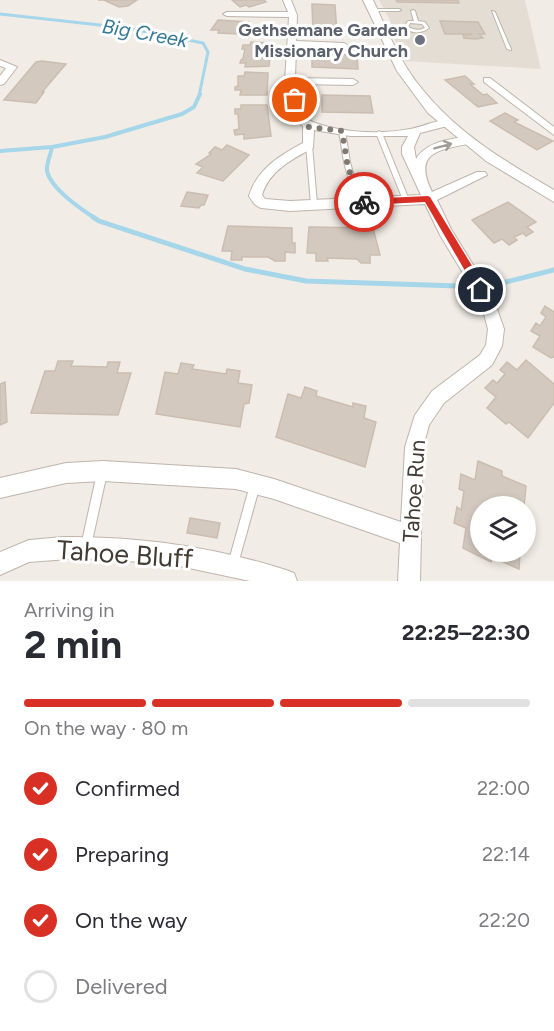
<!DOCTYPE html>
<meta charset="utf-8">
<style>
body{margin:0;font-family:Figtree,sans-serif;background:#f2f2f3;color:#2b2b33;height:100vh;display:flex;flex-direction:column;font-size:22px;white-space:nowrap}
*{box-sizing:border-box;margin:0}
p{font-size:20px;color:#7c7c81}
.icon{flex:none;width:33px;height:33px;fill:none;stroke:currentColor;stroke-width:2;stroke-linecap:round;stroke-linejoin:round}
.map{position:relative;height:581px;overflow:hidden}
.details{display:flex;flex-direction:column;background:#fff;flex:1}
.details>*{flex:none}
.controls{position:absolute;left:470px;top:496px;display:grid;gap:12px}
.controls a{display:grid;place-items:center;width:66px;height:66px;border-radius:50%;background:#fff;box-shadow:0 3px 9px #0003;font-size:30px}
.pin{position:absolute;display:grid;place-items:center;width:51px;height:51px;color:#fff;margin:-26px;border:3px solid #fff;border-radius:50%;box-shadow:0 2px 6px #0007}
.courier{position:absolute;display:grid;place-items:center;width:60px;height:60px;margin:-30px;border:4px solid #d93025;border-radius:50%;background:#fff;color:#222;box-shadow:0 2px 8px #0007}
.head em{font-style:normal;font-weight:700}
.head div{display:flex;flex-direction:column-reverse}
.head{display:flex;align-items:center;justify-content:space-between;height:102px;padding:0 24px}
h1{font-size:39px;font-weight:700;line-height:45px}
.bar{display:grid;grid-template-columns:repeat(4,1fr);gap:9px 6px;align-content:center;height:72px;padding:0 24px}
.bar i{height:8px;border-radius:4px;background:#e1e1e2}
.bar .active{background:#d93025}
.bar p{grid-column:span 4}
ol{padding:0 24px;list-style:none}
li{display:flex;align-items:center;gap:18px;height:66px}
li p{margin-inline-start:auto}
li .icon{padding:6px;border-radius:50%;background:#d93025;color:#fff;stroke-width:4}
li:last-child{color:#7c7c81}
li i{width:33px;height:33px;border:3px solid #e1e1e2;border-radius:50%}
.map>svg:first-child{display:block}
.residential{fill:#e4ddd4}
.lines{fill:none;stroke-linecap:round;stroke-linejoin:round}
.stream-far2{stroke:#a6d6e9;stroke-width:3}
.stream-far1{stroke:#a6d6e9;stroke-width:4}
.stream{stroke:#a6d6e9;stroke-width:5}
.building{fill:#d4c9bf;stroke:#cbbdb0;stroke-width:1.5}
.service-casing{stroke:#beb5ac;stroke-width:2}
.minor-casing{stroke:#beb5ac;stroke-width:2}
.tertiary-casing{stroke:#beb5ac;stroke-width:2}
.service{fill:#fff;fill-rule:evenodd}
.minor{fill:#fff;fill-rule:evenodd}
.tertiary{fill:#fff;fill-rule:evenodd}
.oneway{stroke:#a19e9a}
.route{fill:#d93025}
.done{stroke:#807a73;stroke-width:6;stroke-dasharray:0 10.8}
.worship-dot{fill:#6b7280;stroke:#fff;stroke-width:2}
.labels{text-anchor:middle;dominant-baseline:central;stroke-width:6;stroke-linejoin:round;paint-order:stroke}
.far-worship-label{font-size:18px;font-weight:bold;fill:#5b616d;stroke:#fff;text-anchor:end}
.far-water-label{font-size:20px;font-style:italic;fill:#357995;stroke:#fff}
.street-label{font-size:22px;fill:#433c35;stroke:#fff}
.near-street-label{font-size:27px;fill:#433c35;stroke:#fff}
</style>
<div class="map">
<svg width="554" height="581" viewBox="0 0 554 581">
<rect width="100%" height="100%" fill="#f1ece5"/>
<!-- residential -->
<path class="residential" d="M379,0H525L541,69L405,61L391,33V22Z"/>
<g class="lines">
<!-- stream-far2 -->
<path class="stream-far2" d="M0,14L127,28L203,43L208,52L199,96"/>
<!-- stream-far1 -->
<path class="stream-far1" d="M52,147C51,154 46,164 47,171C51,189 81,209 96,219
M0,151L52,147L105,137L182,114L194,107L200,94"/>
<!-- stream -->
<path class="stream" d="M93,217L99,221L245,269L306,281L458,286
M506,282L554,270"/>
</g>
<!-- building -->
<path class="building" d="M98,0H137L128,6L119,7L104,0Z
M232,0H264L266,2L249,7L246,5L240,7Z
M396,0H458L459,3L397,2Z
M312,4L335,5L337,33H313Z
M218,20L249,22L247,27H250L248,32L241,31L240,34L218,33L219,30H211Z
M440,21L478,22L485,34H479L483,38L475,39L464,38L463,35L472,34H445Z
M251,42L271,43L269,66L245,67L246,63H240L241,60L243,59L245,49H242L243,45H250Z
M312,54L357,55L358,69L312,67Z
M42,61L66,64L42,92H44L36,103L4,100L36,62Z
M245,72L268,73L267,95H240L241,90H235V87L238,86V76H244Z
M465,76L474,84H470L483,95L487,94L497,103L478,107L445,80Z
M322,95L370,96L373,113L322,112Z
M241,105H267L271,136L244,139V134L235,135L234,130L239,129L238,114H235V109H241Z
M505,113L518,120L514,122L553,141L537,150L490,121Z
M227,145L249,155L223,181L197,173L203,167L196,164L211,154L209,153L215,147L222,150Z
M187,192L208,195L204,205H201L199,208L181,206Z
M508,202L536,222L527,227L533,232L526,236L523,233L514,237L517,240L509,245L502,239L494,243L472,220Z
M228,226L292,228V243H295V253L285,252V261H275L268,257H242V260H231L232,251H222Z
M309,227L373,228L380,255H370V263H361L357,259L327,258L328,261H316V253H307Z
M545,306L554,312V357L551,358L533,347L540,336L531,331L536,323L540,326L546,317L541,313Z
M526,360L554,384V403L528,438L509,422L506,424L487,408L496,397L485,388L493,380L497,383L505,374L500,370L507,362L517,370Z
M58,361H73L71,366L107,367L108,362H120L117,373H131L118,415L31,413L45,371H55Z
M181,363L194,365L192,369L226,374L227,369L240,371L238,383L252,385L249,403L244,404L240,427L156,414L165,372L178,374Z
M5,382L7,422L0,425V384Z
M305,387L317,391L316,396L353,407V403L366,406L364,418L376,422L365,467L276,437L288,394L301,398Z
M478,461L502,471V476L526,486L524,507H480V552H520L519,569L492,557L491,562L463,548L466,528L454,523L457,507L461,510L464,491L459,489L461,474L475,480Z
M190,518L220,523L217,538L187,533Z"/>
<g class="lines">
<!-- service casing -->
<g class="service-casing">
<path id="service" d="M372,9H399L401,10L399,11H373L371,10Z
M413,10L415,11L418,21L425,22L429,28C421,34 411,34 404,27L408,21H414L411,11ZM410,23L422,24L425,28C419,31 414,30 408,27Z
M492,11L495,12L511,49V50L507,49Z
M342,129L345,131L350,162L361,202L358,204L355,202L344,162L339,131Z
M379,131L382,133L409,200L408,202H406L403,200L376,133Z
M309,143L312,145L317,204L314,206L311,204L306,145Z
M102,468L105,470L107,473L91,546L90,550L86,551L82,550L81,546L97,473L99,470Z
M255,480L258,482L260,485L238,564L237,568L233,569L229,568L228,564L250,485L252,482Z"/>
</g>
<!-- minor casing -->
<g class="minor-casing">
<path id="minor" d="M283,0H291L297,15L296,41L344,43L349,46L344,49L296,47L295,78L353,79L358,82L353,85L296,84L304,118C333,133 378,135 410,129C423,127 438,118 451,121V125L420,133L414,147L416,159C427,141 449,140 468,136L474,140L472,143C440,150 412,151 432,192L477,172H485L487,175L437,200L451,229L493,297L504,329L502,346L492,365L444,403L429,425L423,447L420,581H398L400,543L274,499L236,489L103,481L66,483L0,498V478L66,463L103,461L236,469L274,479L401,522L405,447L415,415L432,391L480,355L486,345L488,329L481,303L440,235L425,204L290,211L261,208C255,206 252,201 249,196C257,169 279,156 303,143V126L294,120L285,81L289,17L227,16L223,14L227,12H288ZM314,130L350,136H408L402,147V154L421,195L290,201L265,199L262,195C269,171 292,159 313,148Z
M0,60L17,67L4,84L0,85V76L6,68L0,66Z
M484,78H490L554,127V135L484,82Z
M63,537C139,536 214,547 286,570L294,573L297,581H250L170,564L81,558L29,562L0,575V552L29,540Z"/>
</g>
<!-- tertiary casing -->
<g class="tertiary-casing">
<path id="tertiary" d="M363,0H373C387,30 400,63 422,89C457,133 506,162 554,190V202L486,161L428,113L397,71Z"/>
</g>
<!-- service -->
<use href="#service" class="service"/>
<!-- minor -->
<use href="#minor" class="minor"/>
<!-- tertiary -->
<use href="#tertiary" class="tertiary"/>
</g>
<!-- one-way arrows -->
<defs><path id="oneway-shaft" d="M-6 0H5M1.5-3L5.5 0L1.5 3" fill="none" stroke-width="1.6" stroke-linecap="round" stroke-linejoin="round" transform="scale(1.5)"/></defs>
<use class="oneway" href="#oneway-shaft" transform="translate(443 146) rotate(-15)"/>
<!-- route -->
<path class="route" d="M428,196L430,197L485,287V293H478L425,202L364,205L360,202L364,199Z"/>
<g class="lines">
<!-- done -->
<path class="done" d="M295,100L299,120L309,127L342,131L347,162L358,202H364"/>
</g>
<!-- markers -->
<circle class="worship-dot" cx="420" cy="40" r="6"/>
<g class="labels">
<!-- far-worship labels -->
<g class="far-worship-label">
<text x="408" y="30">Gethsemane Garden<tspan x="408" dy="21">Missionary Church</tspan></text>
</g>
<!-- far-water labels -->
<g class="far-water-label">
<text transform="translate(145 33) rotate(10)">Big Creek</text>
</g>
<!-- street labels -->
<g class="street-label">
<text transform="translate(414 491) rotate(-86)">Tahoe Run</text>
</g>
<!-- near-street labels -->
<g class="near-street-label">
<text transform="translate(125 554) rotate(4)">Tahoe Bluff</text>
</g>
</g>
</svg>
<div class="controls">
<a><svg class="icon" aria-label="layers" viewBox="0 0 24 24"><path d="M12 4l9 5-9 5-9-5zM3 14l9 5 9-5"/></svg></a>
</div>
<div class="pin" style="left:295px;top:100px;background:#ea580c"><svg class="icon" aria-label="bag" viewBox="0 0 24 24"><path d="M5 8h14l-1 12H6zM9 8a3 3 0 0 1 6 0"/></svg></div>
<div class="pin" style="left:481px;top:290px;background:#1f2937"><svg class="icon" aria-label="home" viewBox="0 0 24 24"><path d="M3 11l9-7 9 7M6 9v11h12V9"/></svg></div>
<div class="courier" style="left:364px;top:202px"><svg class="icon" aria-label="bike" viewBox="0 0 24 24"><circle cx="6" cy="16" r="4"/><circle cx="18" cy="16" r="4"/><path d="M6 16l4-8h5l3 8M10 8l3 8H6M13 5h3"/></svg></div>
</div>
<section class="details">
<div class="head"><div><h1>2 min</h1><p>Arriving in</p></div><em>22:25–22:30</em></div>
<div class="bar"><i class="active"></i><i class="active"></i><i class="active"></i><i></i><p>On the way · 80 m</p></div>
<ol>
<li><svg class="icon" aria-label="check" viewBox="0 0 24 24"><path d="M5 12l5 5 9-10"/></svg>Confirmed<p>22:00</p></li>
<li><svg class="icon" aria-label="check" viewBox="0 0 24 24"><path d="M5 12l5 5 9-10"/></svg>Preparing<p>22:14</p></li>
<li><svg class="icon" aria-label="check" viewBox="0 0 24 24"><path d="M5 12l5 5 9-10"/></svg>On the way<p>22:20</p></li>
<li><i></i>Delivered</li>
</ol>
</section>
